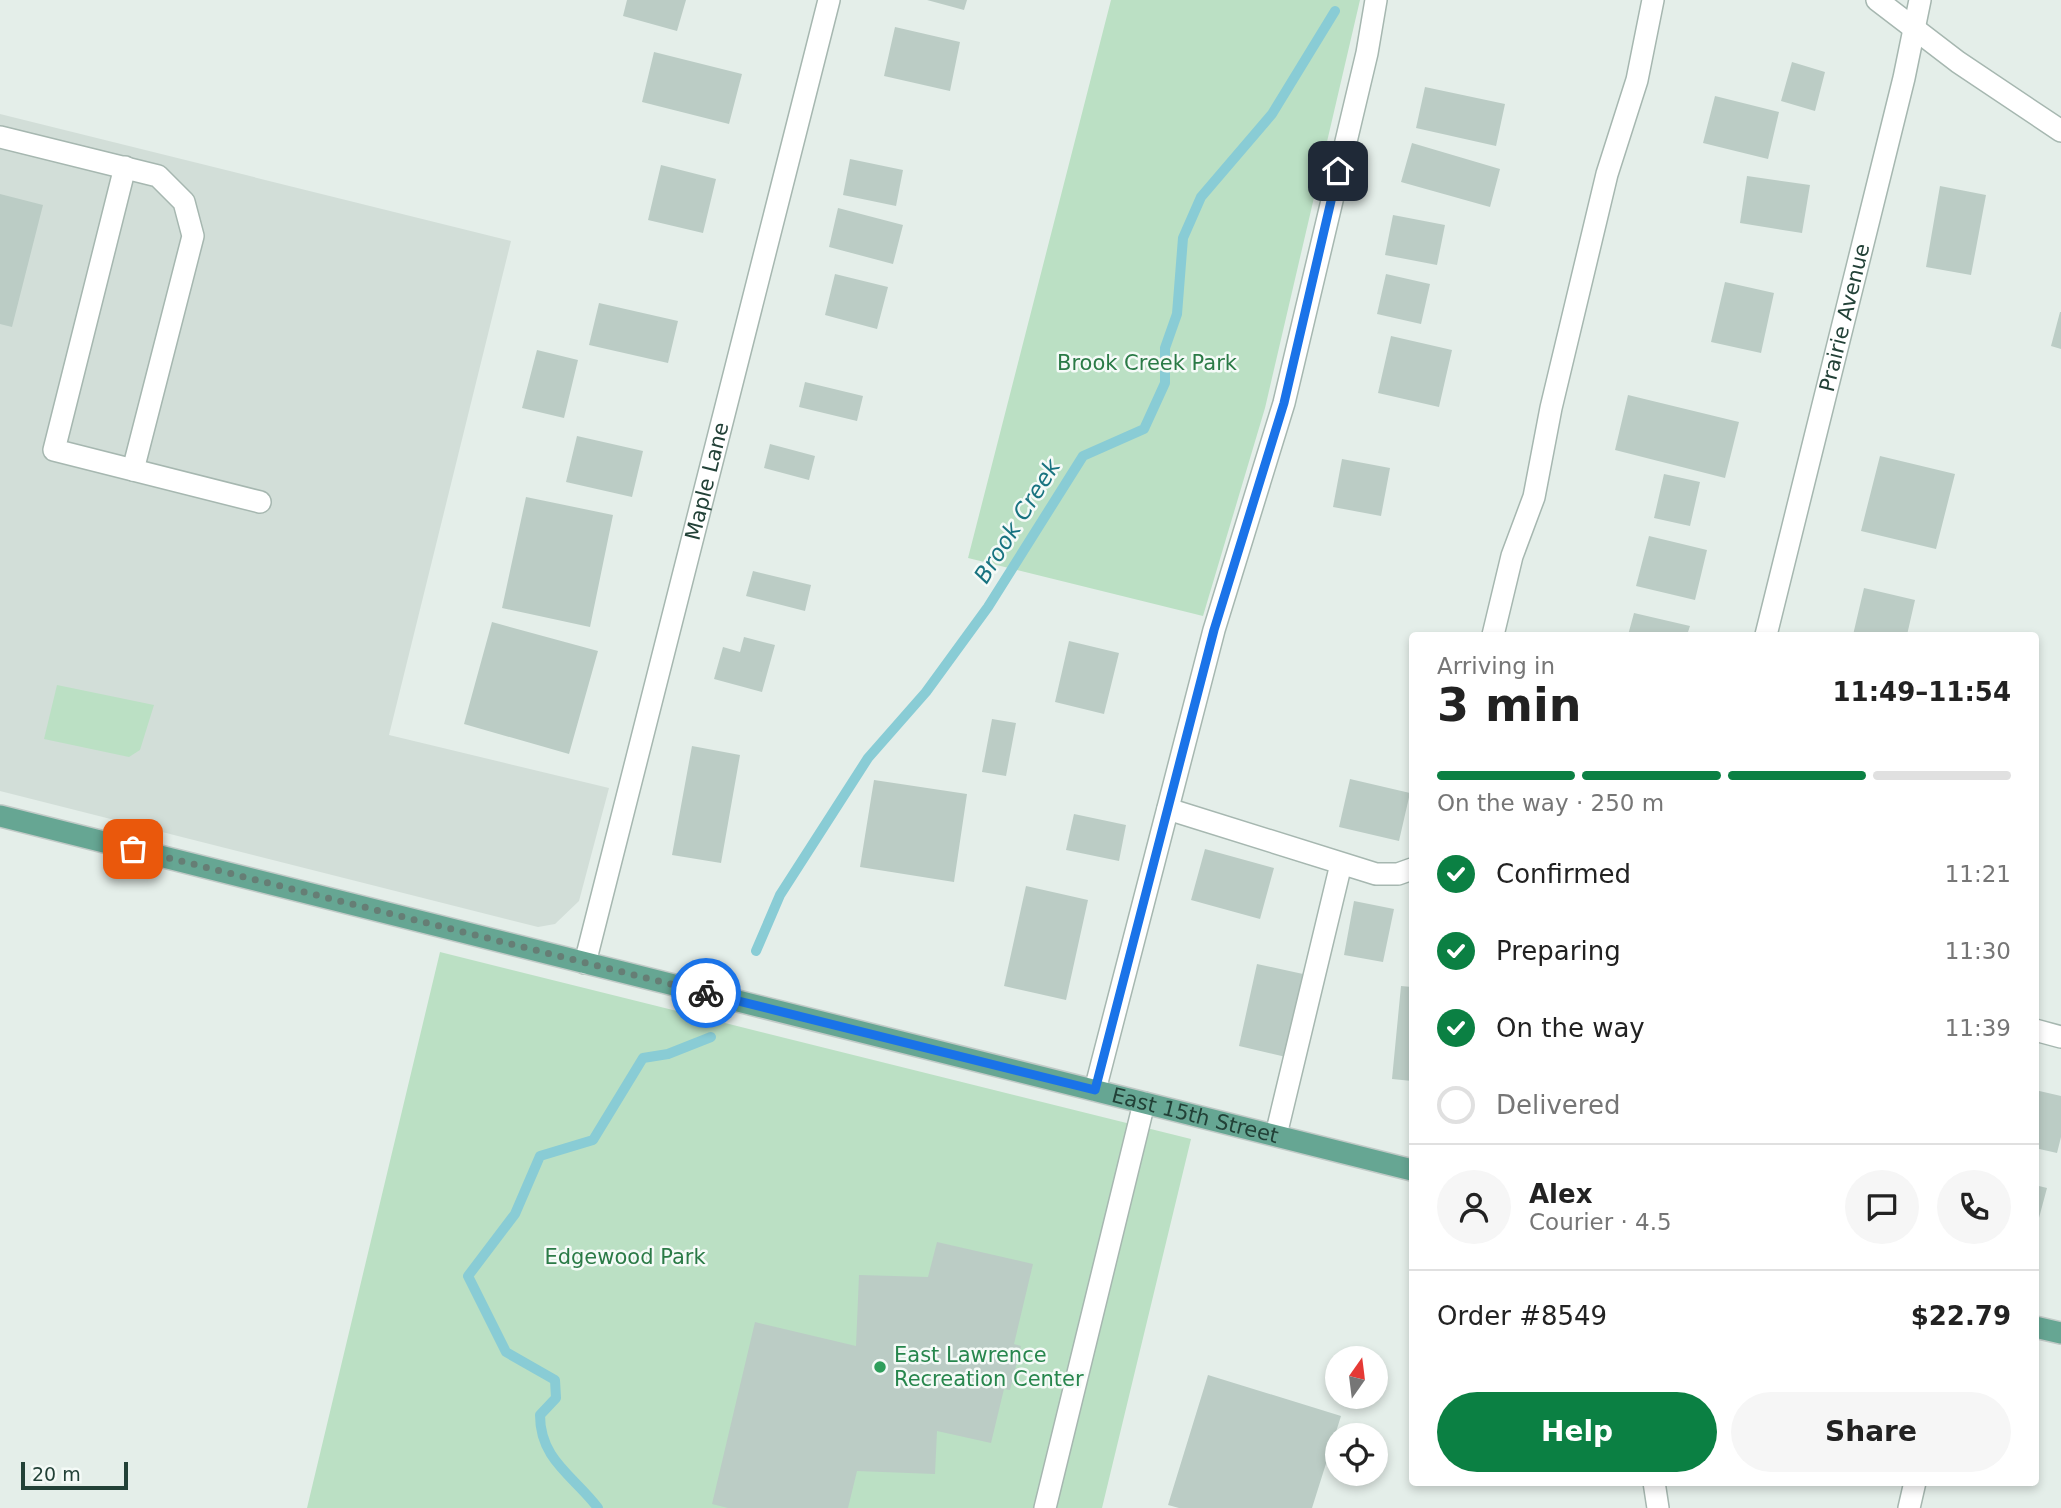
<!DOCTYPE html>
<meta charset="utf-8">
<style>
body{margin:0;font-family:"DejaVu Sans",sans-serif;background:#f6f6f6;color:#222;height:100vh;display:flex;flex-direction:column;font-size:26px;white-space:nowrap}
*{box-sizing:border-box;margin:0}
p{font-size:23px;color:#767676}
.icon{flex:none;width:38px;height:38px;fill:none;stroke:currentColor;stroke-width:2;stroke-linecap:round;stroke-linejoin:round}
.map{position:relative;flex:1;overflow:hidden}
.details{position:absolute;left:1409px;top:632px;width:630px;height:854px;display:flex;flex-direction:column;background:#fff;border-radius:7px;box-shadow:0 4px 10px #0003}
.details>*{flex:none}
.needle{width:46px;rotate:14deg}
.controls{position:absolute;left:1325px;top:1346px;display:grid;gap:14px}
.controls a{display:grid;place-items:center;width:63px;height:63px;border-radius:50%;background:#fff;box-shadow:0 4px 10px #0003;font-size:35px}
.scale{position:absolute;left:21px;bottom:18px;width:107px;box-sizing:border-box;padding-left:7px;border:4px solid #224137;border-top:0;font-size:19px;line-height:24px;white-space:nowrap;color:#224137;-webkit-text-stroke:5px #f4faf7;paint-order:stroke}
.pin{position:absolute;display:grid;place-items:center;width:60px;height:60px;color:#fff;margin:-30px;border-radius:14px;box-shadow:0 4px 10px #0006}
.courier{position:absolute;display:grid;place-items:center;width:70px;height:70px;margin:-35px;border:5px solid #1a73e8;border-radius:50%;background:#fff;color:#222;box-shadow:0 2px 9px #0007}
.summary em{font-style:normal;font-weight:700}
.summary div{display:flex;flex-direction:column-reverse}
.summary{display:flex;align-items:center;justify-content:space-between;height:119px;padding:0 28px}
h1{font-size:46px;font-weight:700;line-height:52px}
.bar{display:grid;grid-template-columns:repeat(4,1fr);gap:10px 7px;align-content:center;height:84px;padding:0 28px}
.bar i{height:9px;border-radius:5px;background:#e0e0e0}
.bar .current{background:#0b8043}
.bar p{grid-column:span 4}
.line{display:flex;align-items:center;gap:18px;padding:0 28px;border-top:2px solid #e0e0e0}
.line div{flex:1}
.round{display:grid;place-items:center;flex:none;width:74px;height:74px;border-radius:37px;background:#f6f6f6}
ol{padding:0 28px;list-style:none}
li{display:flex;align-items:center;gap:21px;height:77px}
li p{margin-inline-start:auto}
li .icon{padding:7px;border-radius:50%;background:#0b8043;color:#fff;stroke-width:4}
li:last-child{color:#767676}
li i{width:38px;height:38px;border:4px solid #e0e0e0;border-radius:50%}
.cta{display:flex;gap:14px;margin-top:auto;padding:14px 28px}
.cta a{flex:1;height:80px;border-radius:42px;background:#0b8043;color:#fff;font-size:28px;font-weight:700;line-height:80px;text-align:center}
.cta a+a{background:#f6f6f6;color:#222}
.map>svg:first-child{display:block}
.built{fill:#d2ded8}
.green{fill:#bbe0c4}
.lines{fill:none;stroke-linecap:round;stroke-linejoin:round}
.stream{stroke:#89ccd5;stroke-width:10}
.building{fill:#bbccc5}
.minor-casing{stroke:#a6b7b0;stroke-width:24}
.major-casing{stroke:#c1cac7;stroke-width:24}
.minor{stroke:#fff;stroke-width:21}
.major{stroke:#66a693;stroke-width:21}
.done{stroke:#667e75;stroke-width:7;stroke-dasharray:0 12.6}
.route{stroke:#1a73e8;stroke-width:9}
.leisure-dot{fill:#2e9e5b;stroke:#f4faf7;stroke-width:2.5}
.labels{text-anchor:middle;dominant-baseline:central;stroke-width:5;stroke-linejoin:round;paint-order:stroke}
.street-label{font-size:21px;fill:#224137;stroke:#f4faf7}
.park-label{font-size:21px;fill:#2a7a46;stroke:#f4faf7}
.leisure-label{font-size:21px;fill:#27864d;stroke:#f4faf7;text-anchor:start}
.water-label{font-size:23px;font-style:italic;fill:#187380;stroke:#f4faf7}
</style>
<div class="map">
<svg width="2061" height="1508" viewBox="0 0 2061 1508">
<rect width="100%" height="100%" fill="#e4eee9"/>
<!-- built -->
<path class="built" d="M0,114L511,241L389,735L609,788L579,901L555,924L538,927L0,791Z"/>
<!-- green -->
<path class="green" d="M1111,0H1360L1265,408L1203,616L968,558Z
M57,685L154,705L140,750L129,757L44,739Z
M440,952L1191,1139L1102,1508H307Z"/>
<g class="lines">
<!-- stream -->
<path class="stream" d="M756,951L780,895L868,758L926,692L988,607L1083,456L1144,429L1165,383V348L1177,314L1183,238L1201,197L1272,114L1335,11
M598,1508C574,1476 540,1460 540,1415L556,1398L555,1380L506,1352L468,1276L515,1214L540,1156L593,1140L643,1058L668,1054L711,1037"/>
</g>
<!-- building -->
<path class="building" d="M627,0H686L677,31L623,16Z
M927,0H967L964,10Z
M895,27L960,42L950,91L884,76Z
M654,52L742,74L729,124L642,102Z
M1792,62L1825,72L1815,111L1781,101Z
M1425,87L1505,104L1496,146L1416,128Z
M1715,96L1779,112L1768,159L1703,143Z
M1412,143L1500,169L1490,207L1401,182Z
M850,159L903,170L896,206L843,195Z
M661,165L716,179L703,233L648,220Z
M1747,176L1810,185L1802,233L1740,223Z
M1940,186L1986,195L1971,275L1926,267Z
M0,194L43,205L12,327L0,324Z
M838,208L903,225L893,264L829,247Z
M1393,215L1445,225L1437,265L1385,255Z
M835,274L888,287L877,329L825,315Z
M1386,274L1430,284L1421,324L1377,314Z
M1725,282L1774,293L1761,353L1711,342Z
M599,303L678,321L668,363L589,345Z
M2060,312H2061V349L2051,346Z
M1391,336L1452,350L1439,407L1378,393Z
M537,350L578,360L564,418L522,408Z
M805,382L863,396L857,421L799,407Z
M1628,395L1739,422L1725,478L1615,450Z
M577,436L643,451L632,497L566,482Z
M770,444L815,456L809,480L764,468Z
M1880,456L1955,474L1936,549L1861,531Z
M1342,459L1390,468L1381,516L1333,507Z
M1664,474L1700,482L1690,526L1654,518Z
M526,497L613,515L590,627L502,608Z
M1649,536L1707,550L1695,600L1636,586Z
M753,571L811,585L805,611L746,596Z
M1864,588L1915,600L1907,635H1853Z
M1634,613L1690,626L1687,635H1628Z
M492,622L598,651L569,754L464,724Z
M744,637L775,645L762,692L714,679L723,647L740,652Z
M1069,641L1119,653L1104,714L1055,702Z
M992,719L1016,723L1006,776L982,772Z
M692,746L740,755L721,863L672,855Z
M1350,779L1410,793L1399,841L1339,827Z
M874,780L967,794L954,882L860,867Z
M1074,814L1126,825L1119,861L1066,850Z
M1205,849L1274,868L1260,919L1191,900Z
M1026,886L1088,900L1066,1000L1004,986Z
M1354,901L1394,909L1383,962L1344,955Z
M1257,964L1303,974L1286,1057L1239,1046Z
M1401,986L1412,987V1081L1392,1079Z
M2035,1090L2061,1096V1137L2057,1153L2035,1148Z
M2035,1185L2047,1188L2036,1229H2035Z
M937,1242L1033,1264L1014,1344L1021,1346L1010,1390L1004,1389L991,1443L937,1431L935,1474L857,1471L848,1508H728L712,1504L755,1322L856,1346L859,1275L928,1277Z
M1208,1375L1341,1416L1312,1508H1179L1168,1505Z"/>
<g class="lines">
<!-- minor casing -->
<g class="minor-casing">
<g id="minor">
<path d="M1877,0L1958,62L2061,131"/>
<path d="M0,137L158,176L184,202L193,236L133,470"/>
<path d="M125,167L54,450L260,502"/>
<path d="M1493,635L1512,556L1534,497L1551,408L1607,174L1637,80L1653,0"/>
<path id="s1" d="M1766,635L1904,78L1920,0"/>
<path d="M1168,809L1376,874H1398L1412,869"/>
<path id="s2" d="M585,963L829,0"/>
<path d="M2035,1030L2061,1037"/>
<path d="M1095,1090L1214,630L1284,403L1367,53L1376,0"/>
<path d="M1276,1135L1341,864"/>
<path d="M1654,1482L1658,1508"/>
<path d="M1045,1508L1144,1103"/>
<path d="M1909,1508L1915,1482"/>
</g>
</g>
<!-- major casing -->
<g class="major-casing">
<g id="major">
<path id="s3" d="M0,816L1412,1170"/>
<path d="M2035,1327L2061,1333"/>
</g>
</g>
<!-- minor -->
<use href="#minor" class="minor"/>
<!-- major -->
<use href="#major" class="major"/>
</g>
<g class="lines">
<!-- done -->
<path class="done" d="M133,849L706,993"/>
<!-- route -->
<path class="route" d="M706,993L1095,1090L1214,630L1284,403L1338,171"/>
</g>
<!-- markers -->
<circle class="leisure-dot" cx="880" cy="1367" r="7"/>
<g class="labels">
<!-- street labels -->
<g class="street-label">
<text stroke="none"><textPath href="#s1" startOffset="327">Prairie Avenue</textPath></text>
<text stroke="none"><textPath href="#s2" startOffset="497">Maple Lane</textPath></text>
<text stroke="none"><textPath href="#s3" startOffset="1232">East 15th Street</textPath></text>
</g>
<!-- park labels -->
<g class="park-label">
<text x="1147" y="363">Brook Creek Park</text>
<text x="625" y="1257">Edgewood Park</text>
</g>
<!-- leisure labels -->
<g class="leisure-label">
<text x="894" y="1355">East Lawrence<tspan x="894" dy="24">Recreation Center</tspan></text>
</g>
<!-- water labels -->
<g class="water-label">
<text transform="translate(1017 521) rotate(-58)">Brook Creek</text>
</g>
</g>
</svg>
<div class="controls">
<a><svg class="needle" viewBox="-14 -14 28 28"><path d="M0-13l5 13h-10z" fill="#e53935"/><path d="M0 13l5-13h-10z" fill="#767676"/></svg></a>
<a><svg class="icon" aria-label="locate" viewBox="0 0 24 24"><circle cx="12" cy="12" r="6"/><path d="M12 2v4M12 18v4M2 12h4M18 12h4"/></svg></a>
</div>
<div class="scale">20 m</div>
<div class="pin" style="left:133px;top:849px;background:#ea580c"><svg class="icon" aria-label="bag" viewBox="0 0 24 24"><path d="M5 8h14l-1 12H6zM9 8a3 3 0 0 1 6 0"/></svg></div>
<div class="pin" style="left:1338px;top:171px;background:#1f2937"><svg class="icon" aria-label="home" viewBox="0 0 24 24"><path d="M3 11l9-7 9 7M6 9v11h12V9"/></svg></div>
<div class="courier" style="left:706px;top:993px"><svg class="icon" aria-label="bike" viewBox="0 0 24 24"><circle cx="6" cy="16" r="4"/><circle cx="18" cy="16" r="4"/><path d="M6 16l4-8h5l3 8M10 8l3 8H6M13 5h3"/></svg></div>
<section class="details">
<div class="summary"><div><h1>3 min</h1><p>Arriving in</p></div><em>11:49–11:54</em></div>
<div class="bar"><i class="current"></i><i class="current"></i><i class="current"></i><i></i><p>On the way · 250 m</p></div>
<ol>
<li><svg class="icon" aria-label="check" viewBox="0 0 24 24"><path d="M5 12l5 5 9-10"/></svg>Confirmed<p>11:21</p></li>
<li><svg class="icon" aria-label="check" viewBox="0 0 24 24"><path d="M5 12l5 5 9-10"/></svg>Preparing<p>11:30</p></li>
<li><svg class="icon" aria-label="check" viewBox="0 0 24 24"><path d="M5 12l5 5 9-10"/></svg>On the way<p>11:39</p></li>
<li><i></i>Delivered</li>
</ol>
<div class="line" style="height:126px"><a class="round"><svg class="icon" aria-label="person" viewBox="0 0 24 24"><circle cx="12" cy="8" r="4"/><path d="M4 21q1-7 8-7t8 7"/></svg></a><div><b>Alex</b><p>Courier · 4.5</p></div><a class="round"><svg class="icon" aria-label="chat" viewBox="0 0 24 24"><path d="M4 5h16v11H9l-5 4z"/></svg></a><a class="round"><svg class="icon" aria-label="phone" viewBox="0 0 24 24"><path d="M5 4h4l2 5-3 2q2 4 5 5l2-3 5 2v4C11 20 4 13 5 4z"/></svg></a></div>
<div class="line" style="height:91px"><div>Order #8549</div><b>$22.79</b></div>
<div class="cta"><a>Help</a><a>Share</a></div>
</section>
</div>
